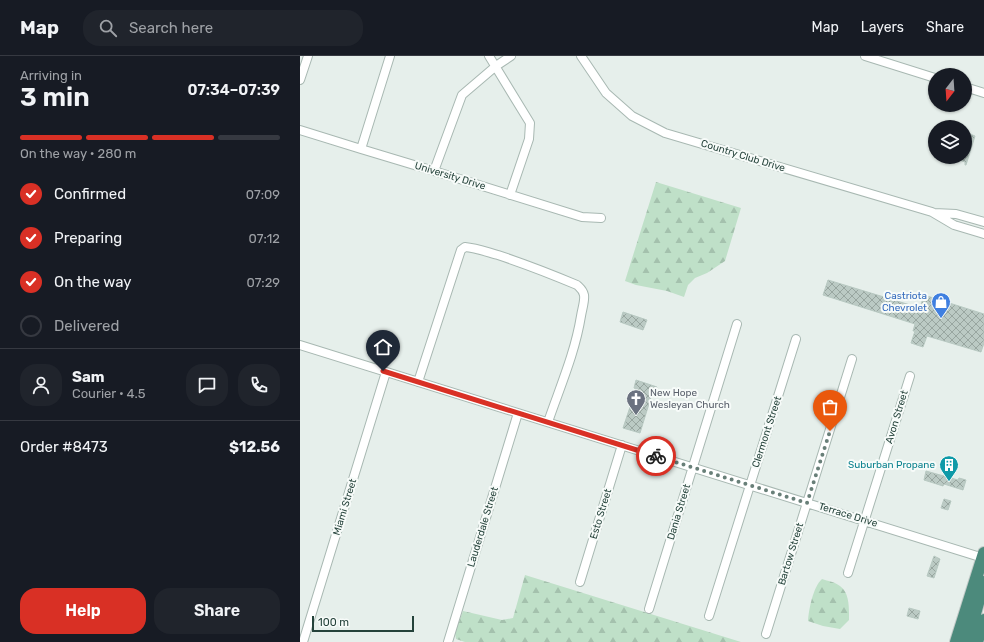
<!DOCTYPE html>
<meta charset="utf-8">
<style>
body{margin:0;font-family:Rubik,sans-serif;background:#20242c;color:#f1f3f6;height:100vh;display:flex;flex-direction:column;font-size:15px;white-space:nowrap}
*{box-sizing:border-box;margin:0}
p{font-size:13px;color:#9ea1a6}
.icon{flex:none;width:22px;height:22px;fill:none;stroke:currentColor;stroke-width:2;stroke-linecap:round;stroke-linejoin:round}
.map{position:relative;flex:1;overflow:hidden}
.sheet{display:flex;flex-direction:column;background:#171b24;width:300px}
.sheet>*{flex:none}
.needle{width:26px;rotate:197deg}
.tools{position:absolute;left:628px;top:12px;display:grid;gap:8px}
.tools a{display:grid;place-items:center;width:44px;height:44px;border-radius:50%;background:#171b24;box-shadow:0 1px 3px #0004;font-size:20px}
.scale{position:absolute;left:12px;bottom:10px;width:102px;box-sizing:border-box;padding-left:4px;border:2px solid #24423a;border-top:0;font-size:11px;line-height:14px;white-space:nowrap;color:#24423a;-webkit-text-stroke:3px #f7fbf9;paint-order:stroke}
.pin{position:absolute;display:grid;place-items:center;width:34px;height:34px;color:#fff;margin:-41px -17px;border-radius:50% 50% 50% 0;rotate:-45deg;box-shadow:0 0 4px #0007}
.pin .icon{rotate:45deg}
.courier{position:absolute;display:grid;place-items:center;width:40px;height:40px;margin:-20px;border:3px solid #d93025;border-radius:50%;background:#fff;color:#222;box-shadow:0 1px 5px #0007}
.headline em{font-style:normal;font-weight:600}
.headline div{display:flex;flex-direction:column-reverse}
.headline{display:flex;align-items:center;justify-content:space-between;height:68px;padding:0 20px}
h1{font-size:26px;font-weight:600;line-height:30px}
.bar{display:grid;grid-template-columns:repeat(4,1fr);gap:6px 4px;align-content:center;height:48px;padding:0 20px}
.bar i{height:5px;border-radius:3px;background:#363941}
.bar .current{background:#d93025}
.bar p{grid-column:span 4}
.line{display:flex;align-items:center;gap:10px;padding:0 20px;border-top:1px solid #363941}
.line div{flex:1}
.round{display:grid;place-items:center;flex:none;width:42px;height:42px;border-radius:16px;background:#20242c}
ol{padding:0 20px;list-style:none}
li{display:flex;align-items:center;gap:12px;height:44px}
li p{margin-inline-start:auto}
li .icon{padding:4px;border-radius:50%;background:#d93025;color:#fff;stroke-width:4}
li:last-child{color:#9ea1a6}
li i{width:22px;height:22px;border:2px solid #363941;border-radius:50%}
.primary-button{display:flex;gap:8px;margin-top:auto;padding:8px 20px}
.primary-button a{flex:1;height:46px;border-radius:16px;background:#d93025;color:#fff;font-size:16px;font-weight:600;line-height:46px;text-align:center}
.primary-button a+a{background:#20242c;color:#f1f3f6}
header{display:flex;align-items:center;gap:24px;box-sizing:border-box;height:56px;padding:0 20px;background:#171b24;border-bottom:1px solid #363941}
header strong{font-size:19px}
nav{display:flex;gap:22px;margin-inline-start:auto;font-size:14px}
.search{width:280px;height:36px;background:#20242c;display:flex;align-items:center;gap:10px;box-sizing:border-box;padding:0 14px;border-radius:16px;color:#9ea1a6;font-size:15px}
main{display:flex;flex:1;min-height:0}
.map>svg:first-child{display:block}
.forest{fill:url(#forest-firs)}
.building{fill:url(#building-cross-hatch);stroke:#b8c9c2}
.lines{fill:none;stroke-linecap:round;stroke-linejoin:round}
.minor-casing{stroke:#a8b8b2;stroke-width:10}
.trunk-casing{stroke:#c2cac8;stroke-width:14}
.minor{stroke:#fff;stroke-width:8}
.trunk{stroke:#4c8a7c;stroke-width:12}
.done{stroke:#687f78;stroke-width:4;stroke-dasharray:0 7.2}
.route{stroke:#d93025;stroke-width:5}
.labels{text-anchor:middle;dominant-baseline:central;stroke-width:4;stroke-linejoin:round;paint-order:stroke}
.street-label{font-size:10px;fill:#24423a;stroke:#f7fbf9}
.shop-label{font-size:10px;fill:#366cbe;stroke:#f7fbf9;text-anchor:end}
.worship-label{font-size:10px;fill:#5b616d;stroke:#f7fbf9;text-anchor:start}
.culture-label{font-size:10px;fill:#0d838f;stroke:#f7fbf9;text-anchor:end}
</style>
<header>
<strong>Map</strong>
<div class="search"><svg class="icon" aria-label="search" viewBox="0 0 24 24"><circle cx="10" cy="10" r="6"/><path d="M15 15l6 6"/></svg>Search here</div>
<nav><a>Map</a><a>Layers</a><a>Share</a></nav>
</header>
<main>
<section class="sheet">
<div class="headline"><div><h1>3 min</h1><p>Arriving in</p></div><em>07:34–07:39</em></div>
<div class="bar"><i class="current"></i><i class="current"></i><i class="current"></i><i></i><p>On the way · 280 m</p></div>
<ol>
<li><svg class="icon" aria-label="check" viewBox="0 0 24 24"><path d="M5 12l5 5 9-10"/></svg>Confirmed<p>07:09</p></li>
<li><svg class="icon" aria-label="check" viewBox="0 0 24 24"><path d="M5 12l5 5 9-10"/></svg>Preparing<p>07:12</p></li>
<li><svg class="icon" aria-label="check" viewBox="0 0 24 24"><path d="M5 12l5 5 9-10"/></svg>On the way<p>07:29</p></li>
<li><i></i>Delivered</li>
</ol>
<div class="line" style="height:72px"><a class="round"><svg class="icon" aria-label="person" viewBox="0 0 24 24"><circle cx="12" cy="8" r="4"/><path d="M4 21q1-7 8-7t8 7"/></svg></a><div><b>Sam</b><p>Courier · 4.5</p></div><a class="round"><svg class="icon" aria-label="chat" viewBox="0 0 24 24"><path d="M4 5h16v11H9l-5 4z"/></svg></a><a class="round"><svg class="icon" aria-label="phone" viewBox="0 0 24 24"><path d="M5 4h4l2 5-3 2q2 4 5 5l2-3 5 2v4C11 20 4 13 5 4z"/></svg></a></div>
<div class="line" style="height:52px"><div>Order #8473</div><b>$12.56</b></div>
<div class="primary-button"><a>Help</a><a>Share</a></div>
</section>
<div class="map">
<svg width="684" height="586" viewBox="0 0 684 586">
<defs>
<pattern id="forest-firs" width="22" height="20" patternUnits="userSpaceOnUse"><rect width="22" height="20" fill="#bfe0c8"/><path d="M5 1l3.5 6h-7zM16 11l3.5 6h-7z" fill="#a4c1ad"/></pattern>
<pattern id="building-cross-hatch" width="8" height="8" patternUnits="userSpaceOnUse"><rect width="8" height="8" fill="#bbcac4"/><path d="M0 0l8 8M0 8l8-8" fill="none" stroke="#98a6a0"/></pattern>
</defs>
<rect width="100%" height="100%" fill="#e6efeb"/>
<!-- forest -->
<path class="forest" d="M356,126L441,152L425,205L407,217L395,222L388,229L384,241L367,235L336,229L325,225Z
M225,519L441,586H165L156,583L155,577L163,555L202,564L213,562Z
M522,523C528,525 535,526 540,530C550,537 549,553 549,564L540,573L523,570L508,565C509,553 513,531 522,523Z"/>
<!-- building -->
<path class="building" d="M665,76L675,80L666,109H665V106L653,102V101H665Z
M528,224L620,252L624,239L684,258V287L681,296L627,280L623,291L611,287L615,275H613L615,268L523,239Z
M323,256L347,264L343,274L320,266Z
M336,324L357,331L355,338H352L340,377L323,372L336,333L334,332Z
M626,415L658,424L659,422L666,424L663,434L644,428L643,430L624,424Z
M644,443L651,445L648,454L641,452Z
M634,500L640,503L634,522L627,520Z
M609,552L620,555L618,563L607,560Z"/>
<g class="lines">
<!-- minor casing -->
<g class="minor-casing">
<path id="minor" d="M189,0L230,67L229,83L210,139
M281,0L306,37L332,60L365,77L632,156L654,169L684,178
M565,0L635,22
M0,24L8,0
M665,31L684,37
M0,74L61,93L134,115L282,161L301,162
M61,93L90,0
M134,115L162,39L196,10L211,0
M634,157L656,158L684,166
M0,289L683,502
M118,326L161,194L165,191C176,192 187,196 198,199C225,208 251,218 277,229C280,232 283,234 284,239C285,245 282,253 281,260C275,297 260,331 248,366
M548,517L610,320
M280,526L322,389
M349,553L437,268
M409,560L496,283
M466,578L552,303
M3,586L86,316
M148,586L218,357"/>
</g>
<!-- trunk casing -->
<g class="trunk-casing">
<path id="trunk" d="M656,586L684,497
M667,586L684,526
M677,586L684,564"/>
</g>
<!-- minor -->
<use href="#minor" class="minor"/>
<!-- trunk -->
<use href="#trunk" class="trunk"/>
</g>
<g class="lines">
<!-- done -->
<path class="done" d="M356,400L507,447L530,375"/>
<!-- route -->
<path class="route" d="M83,315L356,400"/>
</g>
<!-- icons -->
<defs>
<g id="shop-pin" transform="scale(1)"><path d="M0 17L-7.5 6A9.5 9.5 0 1 1 7.5 6Z" fill="#3f7fe0" stroke="#f7fbf9"/><path d="M-5-2.5h2.3a2.7 3.5 0 0 1 5.4 0H5L5.5 6h-11ZM-1.5-2.5h3a1.5 2.3 0 0 0-3 0Z" fill="#fff"/></g>
<g id="church-pin" transform="scale(1)"><path d="M0 17L-7.5 6A9.5 9.5 0 1 1 7.5 6Z" fill="#6b7280" stroke="#f7fbf9"/><path d="M-1.2-6h2.4v3.5h3.3v2.4h-3.3V6h-2.4V-.1h-3.3v-2.4h3.3Z" fill="#fff"/></g>
<g id="building-pin" transform="scale(1)"><path d="M0 17L-7.5 6A9.5 9.5 0 1 1 7.5 6Z" fill="#0f9aa8" stroke="#f7fbf9"/><path d="M-4-6H4V6H1V3H-1V6H-4ZM-2.5-4.3h1.7v1.8h-1.7ZM.8-4.3h1.7v1.8H.8ZM-2.5-1h1.7V.8h-1.7ZM.8-1h1.7V.8H.8Z" fill="#fff"/></g>
</defs>
<g fill-rule="evenodd">
<use href="#shop-pin" x="641" y="246"/>
<use href="#church-pin" x="336" y="343"/>
<use href="#building-pin" x="649" y="409"/>
</g>
<g class="labels">
<!-- street labels -->
<g class="street-label">
<text transform="translate(443 100) rotate(17)">Country Club Drive</text>
<text transform="translate(150 120) rotate(17)">University Drive</text>
<text transform="translate(597 361) rotate(-73)">Avon Street</text>
<text transform="translate(467 376) rotate(-72)">Clermont Street</text>
<text transform="translate(45 451) rotate(-73)">Miami Street</text>
<text transform="translate(379 456) rotate(-73)">Dania Street</text>
<text transform="translate(301 458) rotate(-73)">Esto Street</text>
<text transform="translate(548 459) rotate(17)">Terrace Drive</text>
<text transform="translate(183 471) rotate(-73)">Lauderdale Street</text>
<text transform="translate(491 498) rotate(-73)">Bartow Street</text>
</g>
<!-- shop labels -->
<g class="shop-label">
<text x="627" y="240">Castriota<tspan x="627" dy="12">Chevrolet</tspan></text>
</g>
<!-- worship labels -->
<g class="worship-label">
<text x="350" y="337">New Hope<tspan x="350" dy="12">Wesleyan Church</tspan></text>
</g>
<!-- culture labels -->
<g class="culture-label">
<text x="635" y="409">Suburban Propane</text>
</g>
</g>
</svg>
<div class="tools">
<a><svg class="needle" viewBox="-14 -14 28 28"><path d="M0-13l5 13h-10z" fill="#e53935"/><path d="M0 13l5-13h-10z" fill="#9ea1a6"/></svg></a>
<a><svg class="icon" aria-label="layers" viewBox="0 0 24 24"><path d="M12 4l9 5-9 5-9-5zM3 14l9 5 9-5"/></svg></a>
</div>
<div class="scale">100 m</div>
<div class="pin" style="left:530px;top:375px;background:#ea580c"><svg class="icon" aria-label="bag" viewBox="0 0 24 24"><path d="M5 8h14l-1 12H6zM9 8a3 3 0 0 1 6 0"/></svg></div>
<div class="pin" style="left:83px;top:315px;background:#1f2937"><svg class="icon" aria-label="home" viewBox="0 0 24 24"><path d="M3 11l9-7 9 7M6 9v11h12V9"/></svg></div>
<div class="courier" style="left:356px;top:400px"><svg class="icon" aria-label="bike" viewBox="0 0 24 24"><circle cx="6" cy="16" r="4"/><circle cx="18" cy="16" r="4"/><path d="M6 16l4-8h5l3 8M10 8l3 8H6M13 5h3"/></svg></div>
</div>
</main>
